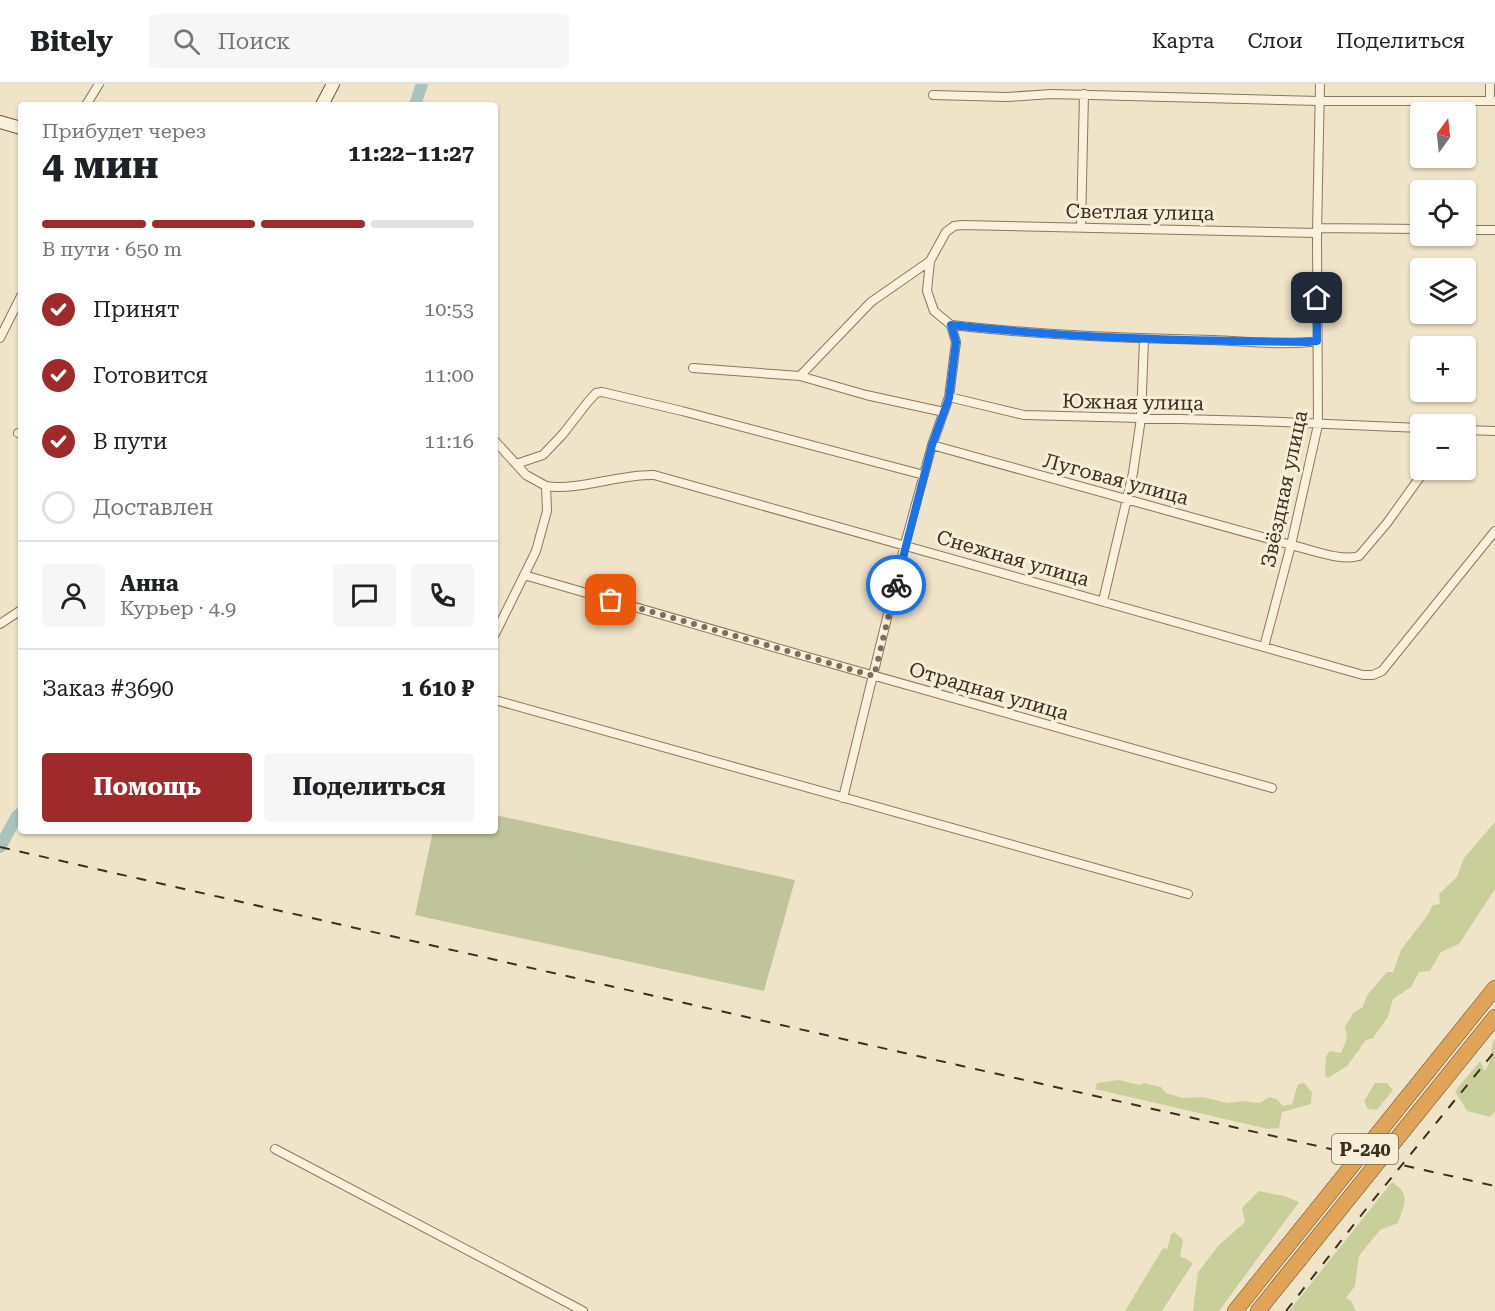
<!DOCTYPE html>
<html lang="ru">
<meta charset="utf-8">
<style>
body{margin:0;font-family:"Roboto Serif",serif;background:#f6f6f6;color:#202124;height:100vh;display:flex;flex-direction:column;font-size:22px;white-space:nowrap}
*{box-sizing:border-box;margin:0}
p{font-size:20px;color:#757577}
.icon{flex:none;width:33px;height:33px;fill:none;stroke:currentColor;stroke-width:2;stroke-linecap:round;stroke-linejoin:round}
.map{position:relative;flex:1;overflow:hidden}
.side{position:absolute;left:18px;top:18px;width:480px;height:732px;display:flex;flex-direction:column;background:#fff;border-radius:6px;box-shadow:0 2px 4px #0004}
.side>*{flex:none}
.needle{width:39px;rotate:15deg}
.buttons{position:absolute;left:1410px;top:18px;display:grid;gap:12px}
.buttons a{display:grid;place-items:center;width:66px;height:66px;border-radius:6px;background:#fff;box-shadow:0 2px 4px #0004;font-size:30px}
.pin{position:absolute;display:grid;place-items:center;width:51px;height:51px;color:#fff;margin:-26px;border-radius:12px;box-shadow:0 3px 9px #0006}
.courier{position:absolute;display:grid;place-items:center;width:60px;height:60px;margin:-30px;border:4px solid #1a73e8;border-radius:50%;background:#fff;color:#222;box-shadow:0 2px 8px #0007}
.summary em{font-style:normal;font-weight:700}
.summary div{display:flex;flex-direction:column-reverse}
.summary{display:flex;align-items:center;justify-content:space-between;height:102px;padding:0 24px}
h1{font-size:39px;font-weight:700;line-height:45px}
.bar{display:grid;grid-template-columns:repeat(4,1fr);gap:9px 6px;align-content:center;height:72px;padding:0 24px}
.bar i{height:8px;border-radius:4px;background:#e0e0e0}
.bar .current{background:#9e2a2b}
.bar p{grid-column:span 4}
.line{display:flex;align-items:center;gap:15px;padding:0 24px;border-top:2px solid #e0e0e0}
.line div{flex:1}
.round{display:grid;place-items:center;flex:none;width:63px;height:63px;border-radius:6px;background:#f6f6f6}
ol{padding:0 24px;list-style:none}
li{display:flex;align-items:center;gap:18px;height:66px}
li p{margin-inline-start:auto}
li .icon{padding:6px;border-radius:50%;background:#9e2a2b;color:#fff;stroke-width:4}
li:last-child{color:#757577}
li i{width:33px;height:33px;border:3px solid #e0e0e0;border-radius:50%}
.button{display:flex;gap:12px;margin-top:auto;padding:12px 24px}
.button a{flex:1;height:69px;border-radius:6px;background:#9e2a2b;color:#fff;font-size:24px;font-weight:700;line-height:69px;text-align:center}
.button a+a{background:#f6f6f6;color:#202124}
header{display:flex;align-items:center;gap:36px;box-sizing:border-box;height:84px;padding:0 30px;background:#fff;border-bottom:2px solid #e0e0e0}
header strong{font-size:28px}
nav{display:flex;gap:33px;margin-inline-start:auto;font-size:21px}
.search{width:420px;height:54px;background:#f6f6f6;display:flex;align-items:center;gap:15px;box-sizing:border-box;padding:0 21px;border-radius:6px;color:#757577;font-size:22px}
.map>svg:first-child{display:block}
.green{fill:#c9cf9b}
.cemetery{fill:#bfc49a}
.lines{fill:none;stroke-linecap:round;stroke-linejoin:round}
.river{stroke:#a9c4bc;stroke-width:12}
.street-casing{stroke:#8d765c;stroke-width:10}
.secondary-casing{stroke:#6f573f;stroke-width:14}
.highway-casing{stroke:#5b4430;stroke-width:16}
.street{stroke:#faf1dc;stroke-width:8}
.secondary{stroke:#faf1dc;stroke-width:12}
.highway{stroke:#e0a458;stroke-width:15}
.rail{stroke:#3d2e20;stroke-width:2;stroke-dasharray:10 10;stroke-linecap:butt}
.done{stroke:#7c6e5b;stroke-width:6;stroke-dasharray:0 10.8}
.route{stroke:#1a73e8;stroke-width:8}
.labels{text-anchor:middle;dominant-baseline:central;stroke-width:6;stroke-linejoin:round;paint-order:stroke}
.shield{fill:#f7eed8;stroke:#756857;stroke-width:1.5}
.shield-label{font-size:18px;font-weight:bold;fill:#3d2e20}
.street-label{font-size:20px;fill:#3d2e20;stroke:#f7eed8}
</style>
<header>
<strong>Bitely</strong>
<div class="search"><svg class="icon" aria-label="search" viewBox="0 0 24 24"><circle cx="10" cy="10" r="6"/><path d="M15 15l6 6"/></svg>Поиск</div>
<nav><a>Карта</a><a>Слои</a><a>Поделиться</a></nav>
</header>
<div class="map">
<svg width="1495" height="1227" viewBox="0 0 1495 1227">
<rect width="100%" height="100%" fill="#f0e4c8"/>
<!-- green -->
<path class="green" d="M1495,738V805L1459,860L1441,868L1430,887L1419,888L1411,903L1393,915L1388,933L1373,954L1366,956L1347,982L1328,994L1325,992L1326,972L1330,967L1341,969L1347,954L1345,943L1353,929L1362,924L1368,910L1387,888H1393L1401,866L1427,832L1433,821L1440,820L1439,810L1457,793L1464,774Z
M1495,954V1027L1490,1033L1467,1027L1455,1007L1480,977L1485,987C1494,973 1488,968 1495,954Z
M1118,996L1140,1001L1144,999L1161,1003L1166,1009L1183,1014L1203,1013L1228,1019L1243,1017L1260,1019L1269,1013L1278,1016L1283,1022L1292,1020L1298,1000L1304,999L1312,1008L1311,1020L1282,1028L1279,1044L1268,1045L1095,1005L1097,999Z
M1375,999H1387L1393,1006L1377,1026L1368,1025L1364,1017Z
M1392,1098C1412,1111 1404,1120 1398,1139L1380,1146L1359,1172L1355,1202L1346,1214L1351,1217L1356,1227H1289Z
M1259,1107L1284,1112L1299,1118L1219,1227H1193L1198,1188L1219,1161L1245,1138L1242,1124Z
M1175,1148L1183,1156L1180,1172L1193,1179L1162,1227H1125L1163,1164L1167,1165L1171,1150Z"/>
<!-- cemetery -->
<path class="cemetery" d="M495,731L795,796L764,907L415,831L433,747H495Z"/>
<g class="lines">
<!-- river -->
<path class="river" d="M415,21L422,0
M0,763L17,732L21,729"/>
<!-- street casing -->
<g class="street-casing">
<path id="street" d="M1490,0V17
M933,11L1007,13L1051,10L1319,17H1495
M86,21L99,0
M1081,143L1084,10
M1317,144L1420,145
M1466,146H1495
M951,241C1038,251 1124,254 1212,256C1246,257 1284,262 1317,257
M0,254L21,212
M693,284L800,292L866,311L944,328
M800,292L871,218L930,177
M949,313L1024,331L1256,337L1420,344
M1466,346L1495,347
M18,349L21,350
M495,357L526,391L546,402L547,427L536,467L495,550
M932,361L1291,461C1310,465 1341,478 1359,472L1387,439L1425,386
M516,380L543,371L563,350L587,319L596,309L602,308L682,327L924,391
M546,402C579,407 619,390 654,391L1363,591H1373L1382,587L1495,447
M524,491L808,573L1272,704
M1103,517L1133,389L1141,334L1144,255
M0,540L21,526
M1264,563L1291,461L1318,341L1317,149L1320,0
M495,616L1188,810
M843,714L905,460L932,361L949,313L956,258L951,241L934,227L927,207L930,177L946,148L954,142L962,141L1317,149
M275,1065L583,1227"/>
</g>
<!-- secondary casing -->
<g class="secondary-casing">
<path id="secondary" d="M322,21L333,0
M0,38L21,44"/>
</g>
<!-- highway casing -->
<g class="highway-casing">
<path id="highway" d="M1235,1227L1495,904
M1258,1227L1495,933"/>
</g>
<!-- street -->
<use href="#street" class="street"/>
<!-- secondary -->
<use href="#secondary" class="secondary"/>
<!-- highway -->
<use href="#highway" class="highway"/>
<!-- rail -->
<path class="rail" d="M0,763L900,968L1495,1102
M1286,1227L1370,1120L1495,967"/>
</g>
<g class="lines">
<!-- done -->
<path class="done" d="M611,516L874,592L896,501"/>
<!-- route -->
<path class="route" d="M896,501L932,361L949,314L956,258L951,241C1069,254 1189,257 1308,258L1317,257V214"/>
</g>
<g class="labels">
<!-- shield labels -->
<rect class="shield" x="1332" y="1050" width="66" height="30" rx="4.5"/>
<g class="shield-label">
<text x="1365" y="1065">Р-240</text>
</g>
<!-- street labels -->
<g class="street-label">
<text transform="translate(1140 128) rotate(1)">Светлая улица</text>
<text transform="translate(1133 318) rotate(1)">Южная улица</text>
<text transform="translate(1116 395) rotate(15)">Луговая улица</text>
<text transform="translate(1284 405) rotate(-78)">Звёздная улица</text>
<text transform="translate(1013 474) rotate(16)">Снежная улица</text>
<text transform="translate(989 607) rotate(16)">Отрадная улица</text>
</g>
</g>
</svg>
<div class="buttons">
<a><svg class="needle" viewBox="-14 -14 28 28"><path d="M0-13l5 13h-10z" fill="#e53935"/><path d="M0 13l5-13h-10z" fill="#757577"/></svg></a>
<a><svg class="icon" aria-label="locate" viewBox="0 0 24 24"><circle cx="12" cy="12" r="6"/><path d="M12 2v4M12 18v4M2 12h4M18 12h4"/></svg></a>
<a><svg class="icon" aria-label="layers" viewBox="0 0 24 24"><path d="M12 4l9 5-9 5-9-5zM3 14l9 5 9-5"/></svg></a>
<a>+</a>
<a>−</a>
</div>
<div class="pin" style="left:611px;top:516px;background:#ea580c"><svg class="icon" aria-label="bag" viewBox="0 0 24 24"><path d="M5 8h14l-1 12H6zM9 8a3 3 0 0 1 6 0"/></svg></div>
<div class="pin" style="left:1317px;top:214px;background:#1f2937"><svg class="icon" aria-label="home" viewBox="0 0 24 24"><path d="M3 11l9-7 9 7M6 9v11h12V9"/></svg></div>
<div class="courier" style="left:896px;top:501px"><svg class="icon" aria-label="bike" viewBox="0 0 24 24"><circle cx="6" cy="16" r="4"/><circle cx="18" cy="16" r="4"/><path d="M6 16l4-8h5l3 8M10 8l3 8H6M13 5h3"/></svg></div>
<section class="side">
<div class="summary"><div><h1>4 мин</h1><p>Прибудет через</p></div><em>11:22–11:27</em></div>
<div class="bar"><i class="current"></i><i class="current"></i><i class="current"></i><i></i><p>В пути · 650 m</p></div>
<ol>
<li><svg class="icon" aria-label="check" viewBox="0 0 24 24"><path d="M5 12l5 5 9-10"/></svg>Принят<p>10:53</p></li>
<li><svg class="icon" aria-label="check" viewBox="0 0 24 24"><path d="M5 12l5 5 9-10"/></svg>Готовится<p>11:00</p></li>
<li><svg class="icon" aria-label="check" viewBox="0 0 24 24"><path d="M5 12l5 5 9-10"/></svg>В пути<p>11:16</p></li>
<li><i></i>Доставлен</li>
</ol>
<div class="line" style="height:108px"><a class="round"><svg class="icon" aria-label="person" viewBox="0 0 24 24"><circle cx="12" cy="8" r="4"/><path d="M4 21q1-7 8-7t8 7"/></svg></a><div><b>Анна</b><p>Курьер · 4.9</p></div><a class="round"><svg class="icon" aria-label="chat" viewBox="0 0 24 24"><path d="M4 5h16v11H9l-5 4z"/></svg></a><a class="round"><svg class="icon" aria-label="phone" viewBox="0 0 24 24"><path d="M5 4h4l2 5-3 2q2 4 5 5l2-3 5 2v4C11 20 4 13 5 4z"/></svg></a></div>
<div class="line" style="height:78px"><div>Заказ #3690</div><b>1 610 ₽</b></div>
<div class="button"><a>Помощь</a><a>Поделиться</a></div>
</section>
</div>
